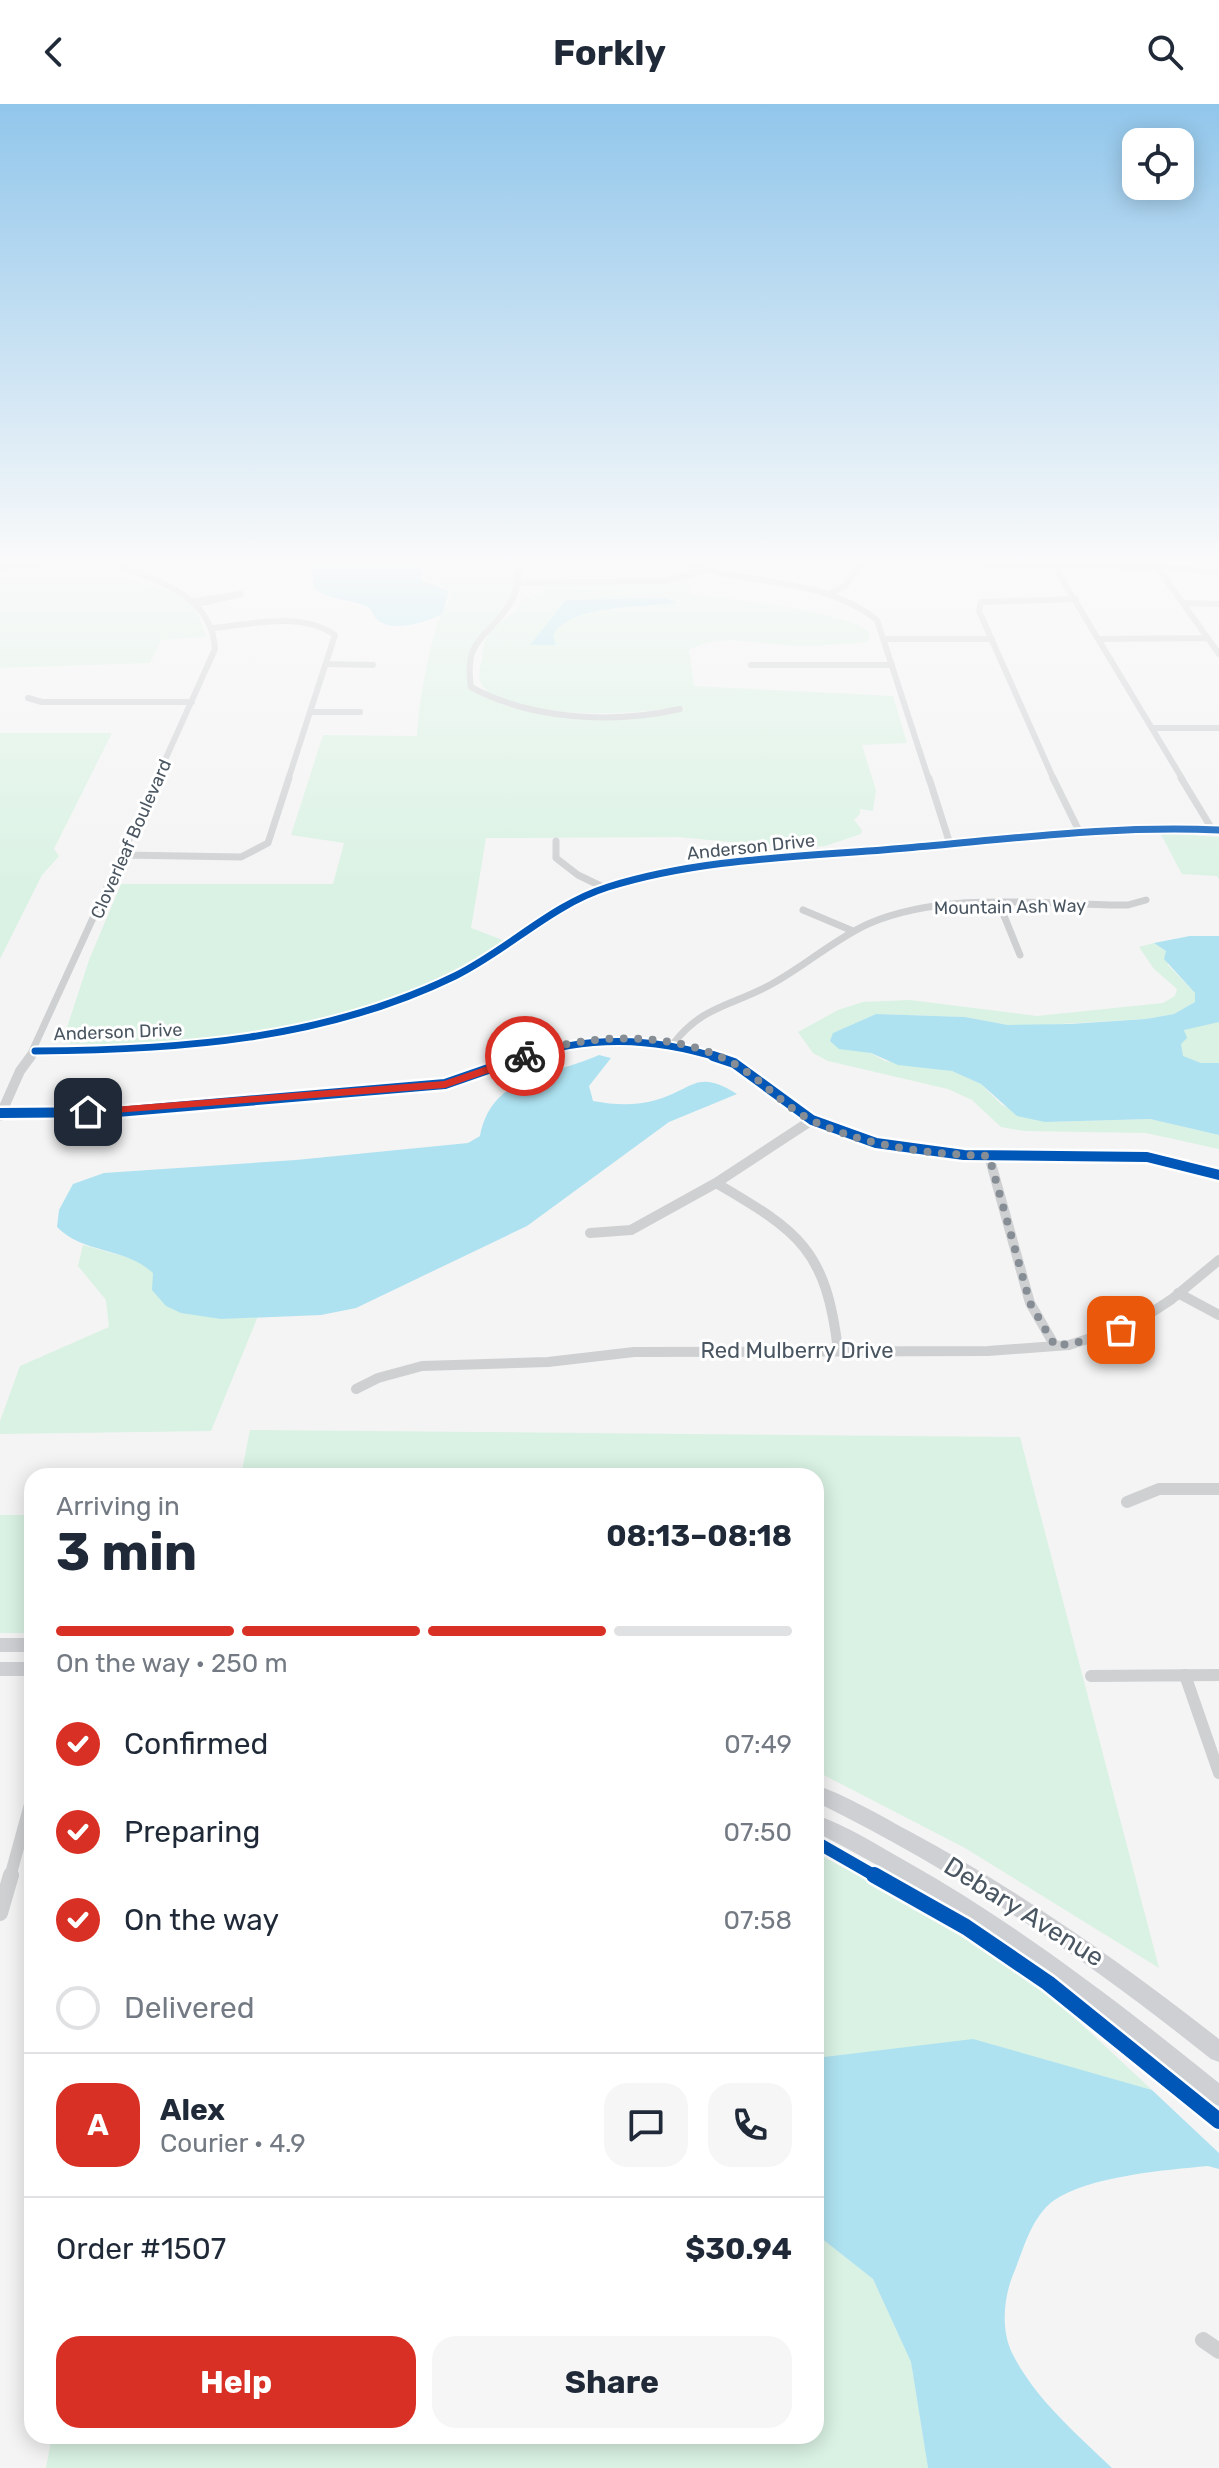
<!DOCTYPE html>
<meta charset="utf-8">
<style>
body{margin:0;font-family:Rubik,sans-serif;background:#f6f6f7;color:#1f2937;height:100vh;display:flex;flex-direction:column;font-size:30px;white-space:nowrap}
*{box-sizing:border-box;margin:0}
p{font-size:26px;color:#747a83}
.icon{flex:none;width:44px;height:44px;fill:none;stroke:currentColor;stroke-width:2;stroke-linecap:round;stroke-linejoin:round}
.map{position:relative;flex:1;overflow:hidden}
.side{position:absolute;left:24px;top:1364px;width:800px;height:976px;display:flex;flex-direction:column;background:#fff;border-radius:24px;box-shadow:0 4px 20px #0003}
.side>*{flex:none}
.buttons{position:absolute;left:1122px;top:24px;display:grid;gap:16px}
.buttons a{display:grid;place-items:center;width:72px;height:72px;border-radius:16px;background:#fff;box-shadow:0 4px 20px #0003;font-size:40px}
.pin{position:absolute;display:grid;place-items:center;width:68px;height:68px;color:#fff;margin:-34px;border-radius:16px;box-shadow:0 4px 12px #0006}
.courier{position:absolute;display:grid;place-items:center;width:80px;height:80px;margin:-40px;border:6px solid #d93025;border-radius:50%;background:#fff;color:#222;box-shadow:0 2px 10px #0007}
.summary em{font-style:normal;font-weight:700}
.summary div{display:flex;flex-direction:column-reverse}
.summary{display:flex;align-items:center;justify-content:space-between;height:136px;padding:0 32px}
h1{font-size:52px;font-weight:700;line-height:60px}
.bar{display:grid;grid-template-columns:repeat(4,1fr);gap:12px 8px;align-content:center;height:96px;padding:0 32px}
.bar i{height:10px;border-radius:6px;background:#e0e1e3}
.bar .on{background:#d93025}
.bar p{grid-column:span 4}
.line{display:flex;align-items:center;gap:20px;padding:0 32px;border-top:2px solid #e0e1e3}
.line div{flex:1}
.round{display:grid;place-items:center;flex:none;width:84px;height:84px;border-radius:24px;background:#f6f6f7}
ol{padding:0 32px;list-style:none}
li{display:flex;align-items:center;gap:24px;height:88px}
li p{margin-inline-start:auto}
li .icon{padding:8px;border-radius:50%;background:#d93025;color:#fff;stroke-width:4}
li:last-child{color:#747a83}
li i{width:44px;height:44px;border:4px solid #e0e1e3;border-radius:50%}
.action{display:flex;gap:16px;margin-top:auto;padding:16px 32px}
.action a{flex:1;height:92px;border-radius:24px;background:#d93025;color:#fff;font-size:32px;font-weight:700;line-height:92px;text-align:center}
.action a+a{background:#f6f6f7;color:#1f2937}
header{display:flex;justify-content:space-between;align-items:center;height:104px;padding:0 32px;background:#fff;font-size:36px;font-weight:700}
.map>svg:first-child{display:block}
.green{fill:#d9f2e3}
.water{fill:#aee2f0}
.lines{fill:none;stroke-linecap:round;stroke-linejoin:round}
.minor-far4{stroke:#ced0d2;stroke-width:6}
.minor-far3{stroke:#ced0d2;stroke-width:7}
.minor-far2{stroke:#ced0d2;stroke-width:10}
.minor-far1{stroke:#ced0d2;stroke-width:12}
.minor{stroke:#ced0d2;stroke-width:16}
.secondary{fill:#ced0d4;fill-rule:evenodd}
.cycleway-far3-casing{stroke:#fff;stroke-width:11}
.cycleway-far2-casing{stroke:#fff;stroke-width:15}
.cycleway-far1-casing{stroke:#fff;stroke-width:17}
.cycleway-casing{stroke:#fff;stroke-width:21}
.cycleway-far3{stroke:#0057b8;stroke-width:7}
.cycleway-far2{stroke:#0057b8;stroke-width:10}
.cycleway-far1{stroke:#0057b8;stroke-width:12}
.cycleway{stroke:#0057b8;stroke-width:16}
.route{fill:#d93025}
.done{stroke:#868d94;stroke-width:8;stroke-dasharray:0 14.4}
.labels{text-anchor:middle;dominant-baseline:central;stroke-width:6;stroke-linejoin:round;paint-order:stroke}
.far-street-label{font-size:18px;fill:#4a5661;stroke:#fff}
.street-label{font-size:22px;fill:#4a5661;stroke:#fff}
.near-street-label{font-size:26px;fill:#4a5661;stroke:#fff}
</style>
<header><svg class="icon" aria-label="back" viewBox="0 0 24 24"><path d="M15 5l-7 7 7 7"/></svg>Forkly<svg class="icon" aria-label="search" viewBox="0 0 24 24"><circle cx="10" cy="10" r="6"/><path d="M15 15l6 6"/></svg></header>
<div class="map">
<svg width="1219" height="2364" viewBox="0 0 1219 2364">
<rect width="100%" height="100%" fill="#f4f4f4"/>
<!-- green -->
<path class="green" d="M89,459L177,490L195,503L207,533L161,536L150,559L0,564V464Z
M425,459L435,464L520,465C519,475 518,492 513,501C503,518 479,526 474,547C472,557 469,569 472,578C489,622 647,614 685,606L682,602C645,611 500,618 481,579C477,571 481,562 482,554C483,546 483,539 488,531C497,520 510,511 520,502L522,496L544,487L540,480H648L687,475L691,490C720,494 859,508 870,530L867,538C840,541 813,542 786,541C753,540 720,529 689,546L694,582L893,592L907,639L862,641L876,686L873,707L860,705V710L854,716L862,726L861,730L825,742L791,744L678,733L486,734L471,824L508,838C398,919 196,948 62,939L89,856L121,780H333L344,739L291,731L323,631L417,632C419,594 427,556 437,520C441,509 448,499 452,487L424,475Z
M527,465L685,466L686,472L670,476H526Z
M0,629H112L54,745L59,752L42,771L0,855Z
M1160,729L1219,733V775L1217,772L1182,770Z
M1154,839L1166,847L1168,861L1195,889V898L1174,910L1146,915L1043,921H1008L965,913L876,910L833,929L885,957L952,967L981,980L1002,1001L1045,1018L1150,1015L1219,1031V1045L1146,1029L1024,1027L1001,1023L972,996L948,985L828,957L813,949L798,928L838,906L863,898L910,896L1037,912L1163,899L1175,892L1177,885L1154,865L1139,843Z
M1219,918V959H1201L1182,952L1181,939L1186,934L1184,926L1195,921Z
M83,1141L140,1157L221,1215L258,1212L211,1327L0,1330V1317L20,1262L109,1223L106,1196L78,1162Z
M250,1326L1020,1333L1159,1864L965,1744L816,1667V1372H241Z
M0,1411H32V1529H0Z
M816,1749L956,1823L1063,1903L1152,1986L1078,1966L851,1952L816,1954Z
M816,2130L873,2175L911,2258L928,2364H46L52,2332H816Z"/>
<!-- water -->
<path class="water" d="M311,459H422L421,476L449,487L442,510C427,518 388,531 375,513C370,506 372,504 363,501C346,495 329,495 314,485Z
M665,494L676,499C644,504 568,499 553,532L556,541H530L566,496Z
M1190,832H1219V918L1184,926L1187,934L1181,940L1183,952L1201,959H1219V1031L1150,1015L1045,1018L1017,1012L981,980L952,967L898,961L871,949L839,945L830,937L833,929L876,910L965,913L1008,921L1070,920L1146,915L1174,910L1195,898V889L1164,855L1166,847L1154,839Z
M599,951L611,954L589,982L593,997C615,1001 635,1002 656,996C693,986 696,964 737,990L669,1018L527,1122L356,1204L321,1211L221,1215L181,1209L166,1202L152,1186L153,1169C126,1143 83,1150 57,1123L59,1106L73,1080L104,1069L296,1056L468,1039L480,1032C492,969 551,973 599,951Z
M973,1935L1152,1986L1219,2049V2065L1208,2062C1165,2066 1089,2072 1053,2097C1032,2113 1024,2143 1015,2166C1004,2190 1000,2224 1012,2249C1036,2296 1075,2328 1112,2364H928L911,2258L873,2175L816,2130V1954Z"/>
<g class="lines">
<!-- minor-far4 -->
<path class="minor-far4" d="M111,459C155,476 212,490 215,545L156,676
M519,459C518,471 518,485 512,496C491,534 463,531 471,583C531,616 613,620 680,605
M684,459C749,482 821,472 877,516L929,676
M857,459L1156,463L1219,468
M1053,460L1183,676
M1155,460L1219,550
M0,463L62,459
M517,479L666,477L702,467
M829,490L845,482L861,459
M194,497L241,490L198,500
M1183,499L1219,500
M214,524C252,520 301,507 335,531L288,676
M885,535H992
M1100,535L1208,534
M328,560L373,561
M751,561H892
M28,594L42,598H192
M312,608H360
M1153,624H1219
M1054,676L979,507L981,498L1076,495"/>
<!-- minor-far3 -->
<path class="minor-far3" d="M929,674L950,740
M1053,674L1080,729
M1181,674L1212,725
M556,737V754L578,771L605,784
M124,751L241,753L268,739L289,674
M1000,802L1020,851
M803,806L853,827
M673,940C702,902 731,902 770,881C804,863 833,836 868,820C947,786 1045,801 1128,801L1146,796
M35,947C178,946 324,936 455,872C508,846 551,801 608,783C704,753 807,753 906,744C1011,735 1114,721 1219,726
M29,954L157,674
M520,954C589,931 651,933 719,954"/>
<!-- minor-far2 -->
<path class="minor-far2" d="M713,952L734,959L812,1016L876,1039L964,1051L1147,1053L1219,1071
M1,1009L117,1008L445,980L526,952
M0,1012L20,967L31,952
M989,1052L1030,1199L1055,1242
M716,1079C800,1128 826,1146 838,1246
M590,1129L631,1126L716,1079L812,1016
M1178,1189L1219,1211
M356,1285L378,1274L422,1262L548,1258L634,1248L988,1247L1069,1241L1134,1220L1172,1195L1219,1156"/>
<!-- minor-far1 -->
<path class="minor-far1" d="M1127,1398L1159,1385H1219
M1185,1571L1219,1669
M1091,1572L1219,1571
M10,1773L32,1693"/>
<!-- minor -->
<path class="minor" d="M0,1809L11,1771
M1203,2236L1219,2247"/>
<!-- secondary -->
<path class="secondary" d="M0,1534H32V1548H0Z
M0,1558H32V1572H0Z
M816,1681C848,1692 879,1711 909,1727C1019,1786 1121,1858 1219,1935V1958L1211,1955C1087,1856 959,1768 816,1698Z
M816,1711C848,1722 879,1742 909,1759C1019,1821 1120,1899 1219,1979V2002L1211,1999C1087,1897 960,1802 816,1728Z"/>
<!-- cycleway-far3 casing -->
<g class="cycleway-far3-casing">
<path id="cycleway-far3" d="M35,947C178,946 324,936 455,872C508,846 551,801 608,783C704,753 807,753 906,744C1011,735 1114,721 1219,726
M520,954C589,931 651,933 719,954"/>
</g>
<!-- cycleway-far2 casing -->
<g class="cycleway-far2-casing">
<path id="cycleway-far2" d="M713,952L734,959L812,1016L876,1039L964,1051L1147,1053L1219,1071
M1,1009L117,1008L445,980L526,952"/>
</g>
<!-- cycleway-far1 casing -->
<g class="cycleway-far1-casing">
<path id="cycleway-far1" d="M816,1738L877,1773"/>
</g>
<!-- cycleway casing -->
<g class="cycleway-casing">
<path id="cycleway" d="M874,1771L966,1823L1048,1879L1219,2017"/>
</g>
<!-- cycleway-far3 -->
<use href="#cycleway-far3" class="cycleway-far3"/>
<!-- cycleway-far2 -->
<use href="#cycleway-far2" class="cycleway-far2"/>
<!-- cycleway-far1 -->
<use href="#cycleway-far1" class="cycleway-far1"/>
<!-- cycleway -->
<use href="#cycleway" class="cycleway"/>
</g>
<!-- sky -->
<linearGradient id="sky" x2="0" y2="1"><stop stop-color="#91c6eb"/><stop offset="0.58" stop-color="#fafafa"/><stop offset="1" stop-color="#fafafa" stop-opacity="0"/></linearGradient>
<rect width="1219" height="790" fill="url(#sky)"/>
<!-- route -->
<path class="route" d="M525,949L529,955L445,984L88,1011L82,1008L88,1005L444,977Z"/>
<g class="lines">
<!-- done -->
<path class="done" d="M525,952C588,928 679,926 738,962C764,978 784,1002 811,1016C866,1043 929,1050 989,1052L1030,1199L1055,1242L1090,1236L1121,1226"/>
</g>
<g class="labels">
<!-- far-street labels -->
<g class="far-street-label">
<text transform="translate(131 735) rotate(-66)">Cloverleaf Boulevard</text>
<text transform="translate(751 743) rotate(-6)">Anderson Drive</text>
<text transform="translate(1010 803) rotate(-1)">Mountain Ash Way</text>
<text transform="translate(118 928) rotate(-2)">Anderson Drive</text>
</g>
<!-- street labels -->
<g class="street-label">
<text x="797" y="1246">Red Mulberry Drive</text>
</g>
<!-- near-street labels -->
<g class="near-street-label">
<text transform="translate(1024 1808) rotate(32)">Debary Avenue</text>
</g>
</g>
</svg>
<div class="buttons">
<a><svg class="icon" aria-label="locate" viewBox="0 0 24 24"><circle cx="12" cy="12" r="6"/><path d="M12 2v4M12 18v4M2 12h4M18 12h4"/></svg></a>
</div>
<div class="pin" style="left:1121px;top:1226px;background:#ea580c"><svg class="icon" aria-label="bag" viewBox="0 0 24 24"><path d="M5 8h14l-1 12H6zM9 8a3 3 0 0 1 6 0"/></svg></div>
<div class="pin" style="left:88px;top:1008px;background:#1f2937"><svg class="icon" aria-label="home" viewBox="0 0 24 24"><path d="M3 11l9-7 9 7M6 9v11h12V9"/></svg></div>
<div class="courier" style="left:525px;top:952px"><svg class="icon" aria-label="bike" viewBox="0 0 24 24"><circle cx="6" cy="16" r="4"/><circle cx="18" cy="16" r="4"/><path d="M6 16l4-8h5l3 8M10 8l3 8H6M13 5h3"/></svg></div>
<section class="side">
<div class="summary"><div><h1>3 min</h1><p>Arriving in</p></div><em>08:13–08:18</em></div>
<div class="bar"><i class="on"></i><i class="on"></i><i class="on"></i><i></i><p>On the way · 250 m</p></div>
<ol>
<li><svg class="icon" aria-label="check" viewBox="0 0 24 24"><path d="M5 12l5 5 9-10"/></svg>Confirmed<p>07:49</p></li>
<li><svg class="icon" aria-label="check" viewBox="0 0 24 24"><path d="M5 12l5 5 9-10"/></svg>Preparing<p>07:50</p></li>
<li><svg class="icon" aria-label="check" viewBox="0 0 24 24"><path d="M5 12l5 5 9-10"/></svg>On the way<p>07:58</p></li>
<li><i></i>Delivered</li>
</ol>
<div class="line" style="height:144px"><b class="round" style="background:#d93025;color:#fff">A</b><div><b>Alex</b><p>Courier · 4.9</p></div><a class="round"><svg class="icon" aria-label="chat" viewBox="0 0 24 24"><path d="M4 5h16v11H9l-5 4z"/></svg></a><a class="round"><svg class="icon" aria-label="phone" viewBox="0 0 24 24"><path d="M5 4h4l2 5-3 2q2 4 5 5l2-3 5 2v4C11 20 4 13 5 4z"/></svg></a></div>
<div class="line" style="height:104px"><div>Order #1507</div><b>$30.94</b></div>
<div class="action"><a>Help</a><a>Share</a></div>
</section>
</div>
